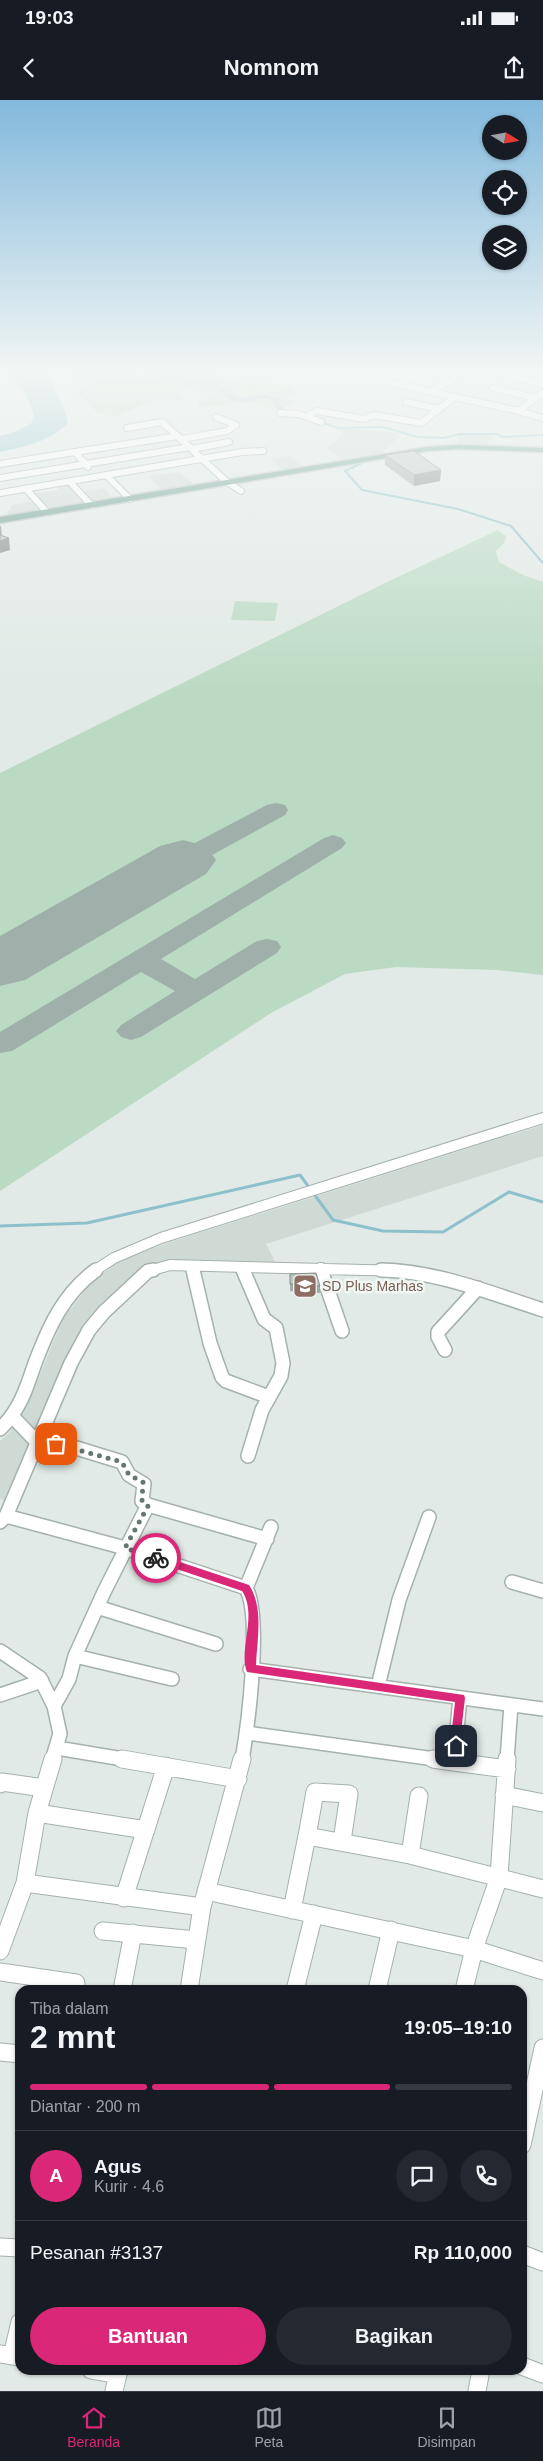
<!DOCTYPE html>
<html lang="id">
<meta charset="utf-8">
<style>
body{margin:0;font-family:Arial,sans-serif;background:#242831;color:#f1f3f6;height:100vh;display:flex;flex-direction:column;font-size:19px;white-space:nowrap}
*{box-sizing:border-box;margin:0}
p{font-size:16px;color:#9ea1a6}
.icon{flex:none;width:28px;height:28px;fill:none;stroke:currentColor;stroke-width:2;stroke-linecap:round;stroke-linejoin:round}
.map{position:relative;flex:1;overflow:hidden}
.side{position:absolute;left:15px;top:1885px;width:512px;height:390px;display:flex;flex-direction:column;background:#171b24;border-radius:15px;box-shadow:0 1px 4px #0004}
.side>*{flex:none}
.needle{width:32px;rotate:101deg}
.controls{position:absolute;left:482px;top:15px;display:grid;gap:10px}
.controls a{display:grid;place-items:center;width:45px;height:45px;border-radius:50%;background:#171b24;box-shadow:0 1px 4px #0004;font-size:25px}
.pin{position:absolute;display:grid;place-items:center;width:42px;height:42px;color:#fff;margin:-21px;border-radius:10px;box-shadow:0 2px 8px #0006}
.courier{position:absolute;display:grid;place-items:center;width:50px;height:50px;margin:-25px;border:4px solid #db2777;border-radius:50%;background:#fff;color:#222;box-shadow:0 1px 6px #0007}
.summary em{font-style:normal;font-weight:600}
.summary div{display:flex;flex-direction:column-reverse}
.summary{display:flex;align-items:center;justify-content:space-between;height:85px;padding:0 15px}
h1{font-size:32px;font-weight:600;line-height:38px}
.bar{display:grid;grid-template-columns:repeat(4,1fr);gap:8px 5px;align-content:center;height:60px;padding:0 15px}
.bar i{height:6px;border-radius:4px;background:#363941}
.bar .on{background:#db2777}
.bar p{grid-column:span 4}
.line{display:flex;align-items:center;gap:12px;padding:0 15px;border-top:1px solid #363941}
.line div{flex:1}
.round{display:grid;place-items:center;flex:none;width:52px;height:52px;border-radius:26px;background:#242831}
.cta{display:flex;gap:10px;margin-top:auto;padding:10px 15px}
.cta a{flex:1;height:58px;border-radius:30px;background:#db2777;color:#fff;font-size:20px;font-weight:600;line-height:58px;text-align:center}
.cta a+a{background:#242831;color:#f1f3f6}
.status{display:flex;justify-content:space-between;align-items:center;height:35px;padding:0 25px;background:#171b24;direction:ltr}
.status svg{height:14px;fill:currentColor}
header{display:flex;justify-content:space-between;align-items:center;height:65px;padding:0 15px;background:#171b24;font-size:22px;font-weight:600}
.tabs{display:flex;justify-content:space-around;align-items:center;height:70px;border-top:1px solid #363941;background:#171b24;font-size:14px;color:#9ea1a6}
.tabs a{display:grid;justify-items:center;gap:2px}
.tabs .on{color:#db2777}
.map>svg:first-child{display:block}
.built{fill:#cfdad5}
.green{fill:#bbdac4}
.water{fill:#8dc0cb}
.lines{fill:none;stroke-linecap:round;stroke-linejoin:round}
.stream-far1{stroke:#8dc0cb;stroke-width:2}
.stream{stroke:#8dc0cb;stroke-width:3}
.taxiway{fill:#9fb0aa;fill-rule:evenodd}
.runway{fill:#9fb0aa;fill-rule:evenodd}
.street-far3-casing{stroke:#a4b1ad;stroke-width:8}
.street-far2-casing{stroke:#a4b1ad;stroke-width:12}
.street-far1-casing{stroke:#a4b1ad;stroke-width:16}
.street-casing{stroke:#a4b1ad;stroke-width:19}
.primary-casing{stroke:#bdc4c2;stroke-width:3}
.street-far3{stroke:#fff;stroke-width:6}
.street-far2{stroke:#fff;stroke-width:10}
.street-far1{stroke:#fff;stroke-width:13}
.street{stroke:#fff;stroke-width:17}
.primary{fill:#689c90;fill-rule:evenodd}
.wall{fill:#9faba7}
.shaded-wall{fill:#828b88}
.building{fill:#b9c7c2;stroke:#828b88}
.route{fill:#db2777}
.done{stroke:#657772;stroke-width:5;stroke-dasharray:0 9}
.labels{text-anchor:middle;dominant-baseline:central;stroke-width:5;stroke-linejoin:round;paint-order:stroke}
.education-label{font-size:14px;fill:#785e54;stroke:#f1f7f4;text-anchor:start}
</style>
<div class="status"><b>19:03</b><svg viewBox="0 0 49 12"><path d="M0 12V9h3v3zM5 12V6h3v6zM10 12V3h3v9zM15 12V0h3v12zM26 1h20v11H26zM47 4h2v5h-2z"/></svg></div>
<header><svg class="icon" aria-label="back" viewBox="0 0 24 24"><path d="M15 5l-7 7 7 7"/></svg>Nomnom<svg class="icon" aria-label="share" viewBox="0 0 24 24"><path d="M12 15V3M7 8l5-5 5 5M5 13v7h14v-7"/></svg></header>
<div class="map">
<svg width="543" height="2291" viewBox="0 0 543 2291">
<rect width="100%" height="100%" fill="#e1eae6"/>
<!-- built -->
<path class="built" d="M347,328L397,333L399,337L382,353L343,359L327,348L343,334L336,329Z
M459,334H491L493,340L488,341L487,346L457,345Z
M289,356L305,367L283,370L270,359Z
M179,372L194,384L161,390L149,376Z
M65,383L79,393L104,388L112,398L6,416L12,405L36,401L31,394L59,390L56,384Z
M543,1025V1056L266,1144L276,1164L145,1165L113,1194L83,1232L4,1401L0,1398V1341L10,1332L34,1290L62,1220L87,1188L116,1162L170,1142Z"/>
<!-- green -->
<path class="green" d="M83,268L91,273L99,271V268L137,273L161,272L160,275L188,281L247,301L268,298L278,308L267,309C249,294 220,309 197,307L199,302L213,296C205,290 187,286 178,294L184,298L174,301L171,297L149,302L114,317L98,313L77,293L83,286L92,283L87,281L91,279L75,278L77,276L69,274L71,271L66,269Z
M197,268L217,270L348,268L312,272L282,271L280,273L284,274H219C237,291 268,278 291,287L295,295L284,299L295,302L284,308L278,302V299L266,295L238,297L218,286L171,274Z
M498,430L506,436L504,443L496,451L499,462L523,475L543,482V875L497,870L396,867L345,874L271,913L0,1091V673L383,484Z
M235,501L278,503L275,521L231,520Z"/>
<!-- water -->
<path class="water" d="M7,268H43C52,289 64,301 68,323C50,341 25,347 0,352V336L12,333L31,324L34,314L26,295Z
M178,268H197L171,274L222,287L238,297L266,295L278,299L280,305L289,312L281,311L268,298L247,301L232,300L227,298L222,292L213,288L160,275L161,272Z"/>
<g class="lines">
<!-- stream-far1 -->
<path class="stream-far1" d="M320,322L339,328L383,327L417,337L444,338L460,334H496L503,337L543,335
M362,363L345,371L362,390L458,409L511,426L543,463"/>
<!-- stream -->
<path class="stream" d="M0,1126L87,1123L300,1075L333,1120L383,1131L443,1132L509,1092L543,1102"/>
<!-- taxiway -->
<path class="taxiway" d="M276,703L285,705L288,710L285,715L192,766L183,768L174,766L170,760L174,754L267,705Z
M333,735L342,738L346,743L342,748L161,859L195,879L257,841L267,839L277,841L281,847L277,853L141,937L131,940L121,937L116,931L121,925L175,891L141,872L12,951L0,953V932L324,738Z"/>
<!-- runway -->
<path class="runway" d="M183,740L206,746L216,760L206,774L25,880L0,886V836L160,746Z"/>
<!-- street-far3 casing -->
<g class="street-far3-casing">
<path id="street-far3" d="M479,268L543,284
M388,282L518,311
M402,284L426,268
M493,288L536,298
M432,291L473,268
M543,293L518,311L543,318
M406,302L439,309
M280,313L298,314L321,322
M307,316L317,311L364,319L374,315L421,323L455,297
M127,328L162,322L227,382L241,391
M182,339L227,331L236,325L216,317
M191,349L229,342
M0,364L75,352
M88,367L75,352L178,336
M107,376L130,399
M0,378L190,347
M70,382L91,405
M26,389L47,412
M0,393L242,352L263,351"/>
</g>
<!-- street-far2 casing -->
<g class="street-far2-casing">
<path id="street-far2" d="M192,1166L193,1171
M242,1167L244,1171
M321,1168V1171
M94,1171L114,1158L161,1138L543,1018
M149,1171L170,1165L404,1171"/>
</g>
<!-- street-far1 casing -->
<g class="street-far1-casing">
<path id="street-far1" d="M193,1170L210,1243L222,1277L226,1281L269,1297
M243,1170L264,1219L276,1228L283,1263L281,1276L262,1310L248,1356
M321,1170L342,1231
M381,1170C437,1171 490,1193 543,1210
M445,1250L438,1237V1232L478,1188
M13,1317L33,1338L73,1347L122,1362L129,1375L144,1384L142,1401L148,1405L267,1439
M0,1329C19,1311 26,1290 34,1266C48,1228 63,1194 96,1170
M6,1416L125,1448L246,1488C262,1516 248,1626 242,1660
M0,1422L6,1416L71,1263L89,1230L104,1212L148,1171L153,1170
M512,1482L543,1491
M246,1488L271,1427
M97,1507L216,1544
M0,1551L40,1578L54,1606L60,1634L52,1660
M75,1556L172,1579
M250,1569L543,1609
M378,1586L399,1500L429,1417
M0,1595L42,1581
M54,1606L69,1579L75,1556L104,1492L148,1405
M247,1633L442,1660
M57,1648L129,1660
M454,1660L460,1598
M507,1660L511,1605"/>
</g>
<!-- street casing -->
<g class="street-casing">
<path id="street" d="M122,1659L238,1679
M433,1659L454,1662V1659
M454,1662L507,1669
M0,1684L2,1682L44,1688
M504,1695L543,1703
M37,1713L146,1730
M307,1736L315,1692L349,1694L342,1741
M410,1755L419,1696
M25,1783L202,1807
M206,1791L474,1849L543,1871
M124,1798L166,1666
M292,1810L307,1736L410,1755L543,1789
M103,1831L196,1840
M0,1851L25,1783L37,1713L53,1659
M0,1872L76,1883
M122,1890L133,1833
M189,1890L202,1807L242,1659
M295,1890L314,1814
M377,1890L391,1830
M464,1890L474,1849L499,1777L507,1659
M0,1952L20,1954
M522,2045L543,1948
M0,2147L20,2148
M522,2154L543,2162
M0,2254L20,2257
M12,2256L20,2222
M522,2266L543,2274
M91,2270L118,2275
M114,2291L119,2270
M477,2291L481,2270"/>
</g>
<!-- primary casing -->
<g class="primary-casing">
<path id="primary" d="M457,345L543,348V352L457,349L428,351L0,423V417L428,347Z"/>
</g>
<!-- street-far3 -->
<use href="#street-far3" class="street-far3"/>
<!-- street-far2 -->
<use href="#street-far2" class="street-far2"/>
<!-- street-far1 -->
<use href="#street-far1" class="street-far1"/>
<!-- street -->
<use href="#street" class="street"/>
<!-- primary -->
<use href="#primary" class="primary"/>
</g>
<!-- wall -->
<path class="wall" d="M385,355L441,370L440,381L414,386L385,365Z
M290,1174L320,1186V1193L290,1191Z"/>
<!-- shaded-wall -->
<path class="shaded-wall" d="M441,370L440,381L414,386V375Z
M0,426H1L2,437L0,438Z
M9,438L10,450L0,453V441Z"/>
<!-- building -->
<path class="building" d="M414,351L441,370L414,375L385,355Z
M0,435L9,438L0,441Z
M316,1173L320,1186L290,1184V1174Z"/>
<!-- sky -->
<linearGradient id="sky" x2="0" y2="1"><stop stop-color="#83b9dc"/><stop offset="0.46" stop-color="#f2f6f4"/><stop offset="1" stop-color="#f2f6f4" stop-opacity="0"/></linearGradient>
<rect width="543" height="589" fill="url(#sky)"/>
<!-- route -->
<path class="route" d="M156,1454L249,1485C264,1508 257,1539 256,1565L464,1595L465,1598L459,1650H452L450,1646L455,1602L247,1572C238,1550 258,1515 242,1491L153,1461V1455Z"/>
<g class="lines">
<!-- done -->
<path class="done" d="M56,1344L122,1362L129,1375L143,1382L142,1401L148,1406L125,1448L156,1458"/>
</g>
<!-- icons -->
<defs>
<g id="school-square" transform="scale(1.25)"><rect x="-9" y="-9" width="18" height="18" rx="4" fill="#8d6e63" stroke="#f1f7f4"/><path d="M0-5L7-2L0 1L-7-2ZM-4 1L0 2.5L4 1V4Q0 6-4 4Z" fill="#fff"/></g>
</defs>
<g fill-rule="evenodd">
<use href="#school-square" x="305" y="1186"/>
</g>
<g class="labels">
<!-- education labels -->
<g class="education-label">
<text x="322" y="1186">SD Plus Marhas</text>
</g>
</g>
</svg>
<div class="controls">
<a><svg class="needle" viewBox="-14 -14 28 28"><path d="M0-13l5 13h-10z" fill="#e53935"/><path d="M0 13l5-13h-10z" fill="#9ea1a6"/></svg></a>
<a><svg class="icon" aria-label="locate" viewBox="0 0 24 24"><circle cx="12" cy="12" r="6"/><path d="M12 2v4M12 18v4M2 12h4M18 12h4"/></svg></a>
<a><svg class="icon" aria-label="layers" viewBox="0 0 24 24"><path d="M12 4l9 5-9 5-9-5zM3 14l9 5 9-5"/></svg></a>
</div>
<div class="pin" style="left:56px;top:1344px;background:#ea580c"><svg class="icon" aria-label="bag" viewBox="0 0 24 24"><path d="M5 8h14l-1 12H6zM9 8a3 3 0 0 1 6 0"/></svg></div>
<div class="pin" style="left:456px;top:1646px;background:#1f2937"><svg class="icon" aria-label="home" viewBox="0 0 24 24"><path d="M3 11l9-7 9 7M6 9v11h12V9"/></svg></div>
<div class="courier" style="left:156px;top:1458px"><svg class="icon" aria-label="bike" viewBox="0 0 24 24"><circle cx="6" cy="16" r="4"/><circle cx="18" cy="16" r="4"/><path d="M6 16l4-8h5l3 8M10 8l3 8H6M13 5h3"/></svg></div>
<section class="side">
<div class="summary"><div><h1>2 mnt</h1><p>Tiba dalam</p></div><em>19:05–19:10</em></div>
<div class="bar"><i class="on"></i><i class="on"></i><i class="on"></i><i></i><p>Diantar · 200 m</p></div>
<div class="line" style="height:90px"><b class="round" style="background:#db2777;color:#fff">A</b><div><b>Agus</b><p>Kurir · 4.6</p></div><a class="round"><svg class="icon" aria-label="chat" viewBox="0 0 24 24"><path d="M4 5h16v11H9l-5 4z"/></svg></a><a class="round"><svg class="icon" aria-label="phone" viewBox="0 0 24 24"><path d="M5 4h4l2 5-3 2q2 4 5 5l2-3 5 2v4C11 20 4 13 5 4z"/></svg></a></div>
<div class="line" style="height:65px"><div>Pesanan #3137</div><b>Rp 110,000</b></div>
<div class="cta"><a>Bantuan</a><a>Bagikan</a></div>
</section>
</div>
<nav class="tabs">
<a class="on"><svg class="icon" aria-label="home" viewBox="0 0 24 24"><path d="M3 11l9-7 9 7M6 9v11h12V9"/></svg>Beranda</a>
<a><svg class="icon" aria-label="map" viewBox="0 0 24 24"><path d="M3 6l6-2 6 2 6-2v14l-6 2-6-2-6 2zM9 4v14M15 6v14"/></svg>Peta</a>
<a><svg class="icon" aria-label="saved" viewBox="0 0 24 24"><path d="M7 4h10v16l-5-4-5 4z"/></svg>Disimpan</a>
</nav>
